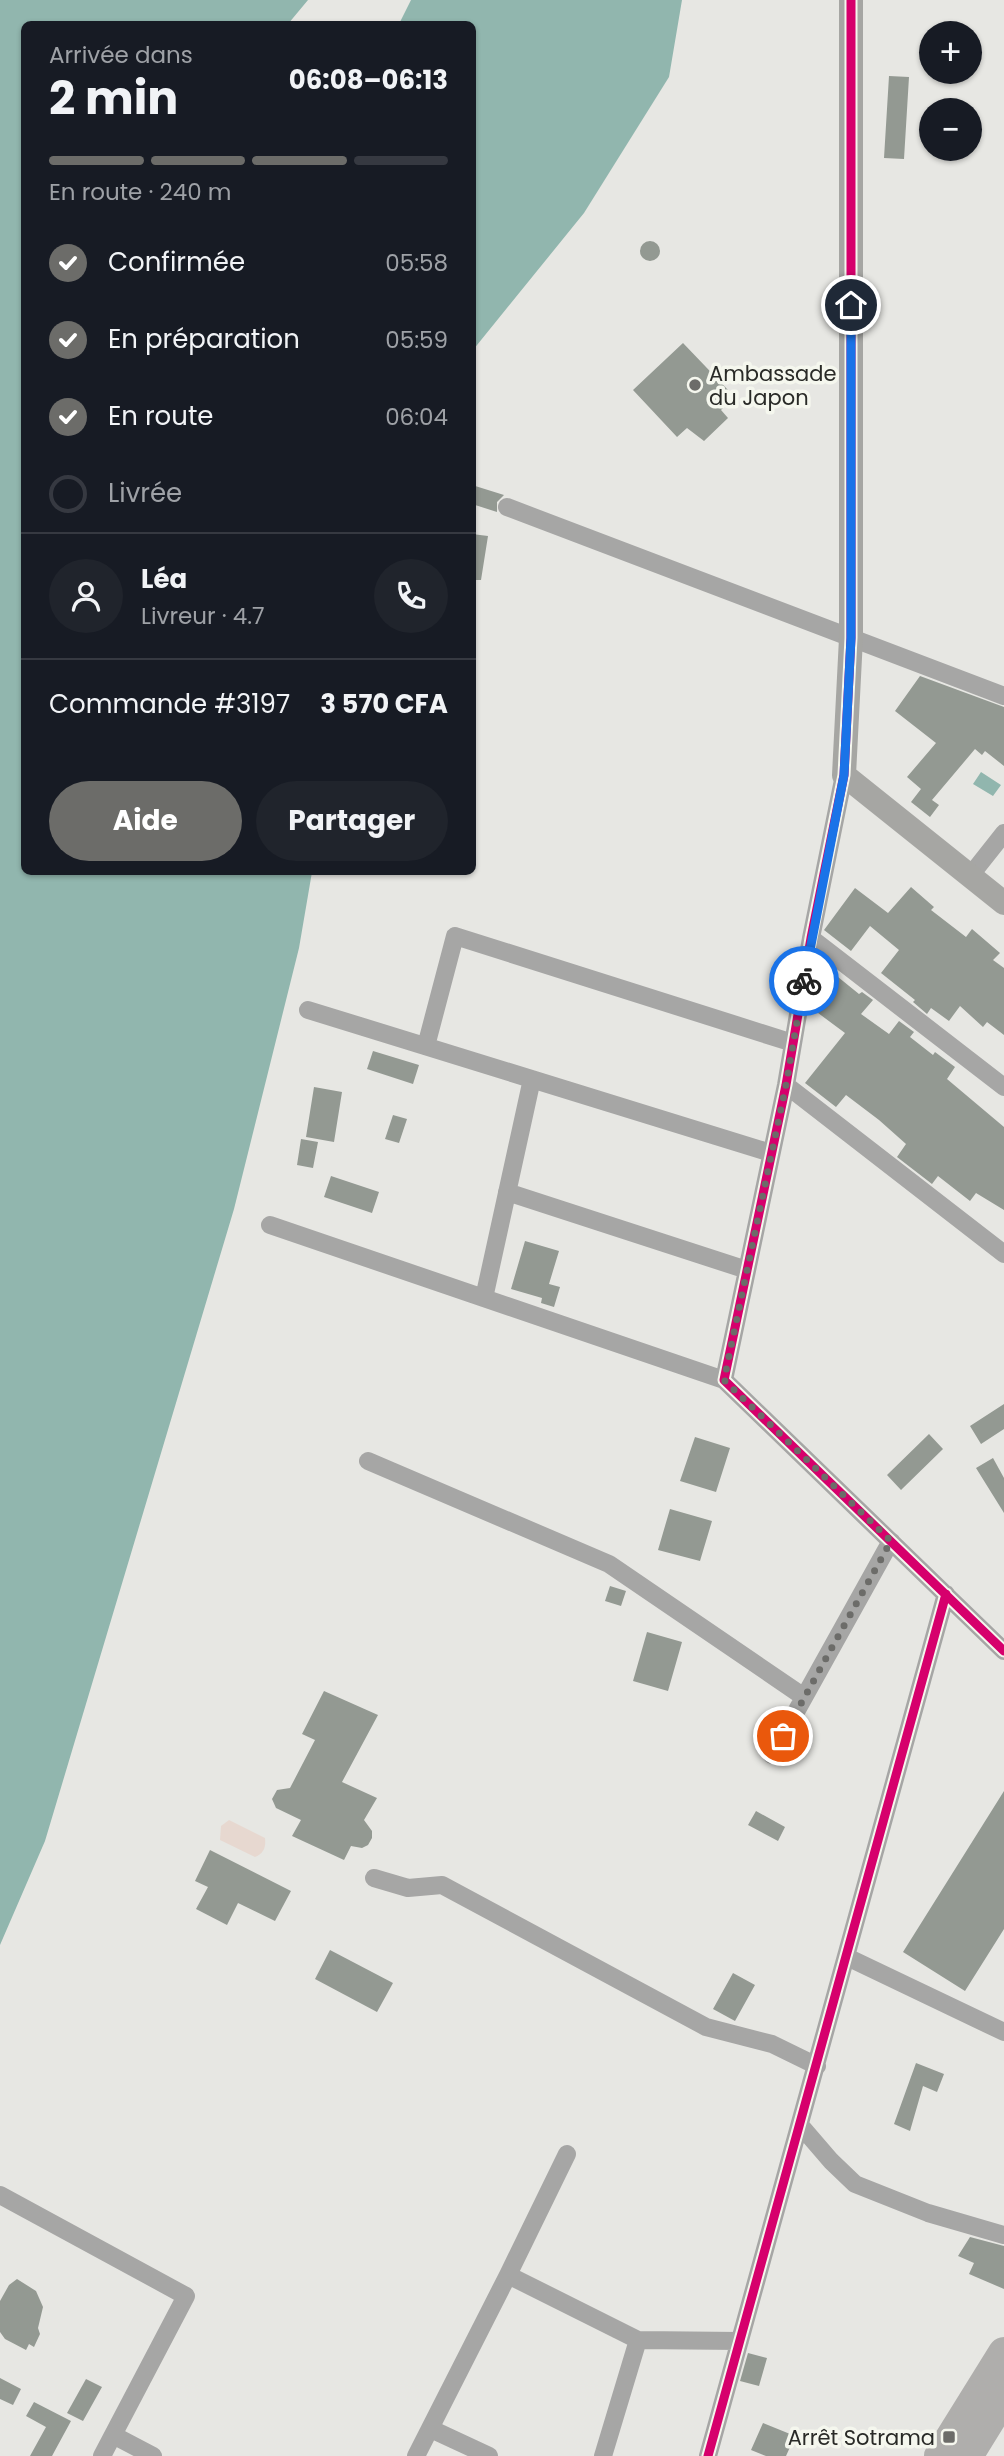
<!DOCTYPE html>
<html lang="fr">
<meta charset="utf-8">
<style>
body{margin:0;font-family:Poppins,sans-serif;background:#20242c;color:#f1f3f6;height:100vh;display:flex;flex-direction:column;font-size:26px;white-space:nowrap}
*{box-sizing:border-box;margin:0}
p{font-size:23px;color:#9ea1a6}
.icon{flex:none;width:38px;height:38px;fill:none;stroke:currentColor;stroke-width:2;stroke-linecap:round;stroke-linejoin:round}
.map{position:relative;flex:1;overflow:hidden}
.drawer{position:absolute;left:21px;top:21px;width:455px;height:854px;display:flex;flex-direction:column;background:#171b24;border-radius:10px;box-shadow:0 2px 5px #0004}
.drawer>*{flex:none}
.fabs{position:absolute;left:919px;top:21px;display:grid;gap:14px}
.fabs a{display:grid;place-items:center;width:63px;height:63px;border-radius:50%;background:#171b24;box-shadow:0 2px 5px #0004;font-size:35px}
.pin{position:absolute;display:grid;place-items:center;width:60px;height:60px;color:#fff;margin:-30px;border:4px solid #fff;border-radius:50%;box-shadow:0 2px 7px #0007}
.courier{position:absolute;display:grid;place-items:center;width:70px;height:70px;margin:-35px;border:5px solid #1a73e8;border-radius:50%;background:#fff;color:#222;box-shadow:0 2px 9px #0007}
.head em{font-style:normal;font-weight:700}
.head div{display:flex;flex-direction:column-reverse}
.head{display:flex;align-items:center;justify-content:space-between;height:119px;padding:0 28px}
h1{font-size:46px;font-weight:700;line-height:52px}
.bar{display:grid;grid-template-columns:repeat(4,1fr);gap:10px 7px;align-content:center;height:84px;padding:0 28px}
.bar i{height:9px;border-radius:5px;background:#363941}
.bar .active{background:#6c6c69}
.bar p{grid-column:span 4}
.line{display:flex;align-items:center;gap:18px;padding:0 28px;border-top:2px solid #363941}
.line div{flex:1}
.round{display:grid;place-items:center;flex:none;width:74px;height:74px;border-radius:37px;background:#20242c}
ol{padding:0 28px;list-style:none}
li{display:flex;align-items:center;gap:21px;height:77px}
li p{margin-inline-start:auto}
li .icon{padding:7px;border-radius:50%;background:#6c6c69;color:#fff;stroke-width:4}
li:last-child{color:#9ea1a6}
li i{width:38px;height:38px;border:4px solid #363941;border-radius:50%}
.primary-button{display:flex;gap:14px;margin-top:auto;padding:14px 28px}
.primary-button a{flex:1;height:80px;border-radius:42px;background:#6c6c69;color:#fff;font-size:28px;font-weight:700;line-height:80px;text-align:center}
.primary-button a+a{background:#20242c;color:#f1f3f6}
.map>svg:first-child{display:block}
.green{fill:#e7d8d0}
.water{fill:#91b6ae}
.building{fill:#939992}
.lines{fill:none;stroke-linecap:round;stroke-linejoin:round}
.street{stroke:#a6a6a5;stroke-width:18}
.secondary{stroke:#a6a6a3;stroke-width:24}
.highway{stroke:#afaeac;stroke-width:32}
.cycleway-casing{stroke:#f5f7ee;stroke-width:13}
.cycleway{stroke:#d6006c;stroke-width:9}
.done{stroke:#6c6c69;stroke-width:7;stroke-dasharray:0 12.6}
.route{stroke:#1a73e8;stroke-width:9}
.poi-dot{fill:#6c6c69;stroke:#f5f7ee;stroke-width:2.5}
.labels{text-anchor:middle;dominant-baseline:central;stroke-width:7;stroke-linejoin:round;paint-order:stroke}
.poi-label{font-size:21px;fill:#292a27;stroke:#f5f7ee;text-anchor:start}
</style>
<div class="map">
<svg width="1004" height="2456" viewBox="0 0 1004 2456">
<rect width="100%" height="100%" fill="#e7e7e3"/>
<!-- green -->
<path class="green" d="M229,1820L265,1838C266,1847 264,1853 255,1857L220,1840L221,1826Z"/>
<!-- water -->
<path class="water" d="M0,0H308L288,24H24V872H312L299,948L234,1209L45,1841L0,1945Z
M411,0H682L669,77L584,213L473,350L472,24H399Z
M981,772L1001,785L993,796L973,784Z"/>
<!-- building -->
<path class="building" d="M889,76L909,77L904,159L884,158Z
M640 251a10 10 0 1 1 20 0a10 10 0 1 1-20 0Z
M683,343L728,390L718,399L725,406L721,410L728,418L704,441L687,428L677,437L633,390Z
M472,485L504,495L497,502V512L472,504Z
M472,534L488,536L481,580H472Z
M920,676L1004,707V766L985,751L982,755L975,749L932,800L939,805L930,817L911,802L921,789L907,777L936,743L895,711Z
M911,887L934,907L931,910L966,937L972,929L1000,953L993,960L1004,968V1035L987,1022L983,1027L960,1006L949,1021L931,1008L927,1014L913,1002L915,1000L881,973L899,950L870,926L851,951L824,930L855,888L888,913Z
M838,977L859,994L862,992L873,1000L861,1014L889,1034L899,1021L914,1032L910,1037L933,1055L935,1052L955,1067L947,1079L1004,1127V1210L976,1193L970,1201L938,1176L932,1184L897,1157L906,1144L879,1120L846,1095L836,1107L805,1083L845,1033L814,1010Z
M373,1051L419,1065L413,1084L367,1069Z
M314,1087L342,1092L334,1142L306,1137Z
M393,1115L407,1119L399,1143L385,1139Z
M301,1139L318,1142L313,1168L297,1165Z
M331,1176L379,1192L372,1213L324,1197Z
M525,1241L559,1251L549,1284L560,1287L554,1307L541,1303L542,1298L511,1289Z
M1004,1404V1429L981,1444L970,1426Z
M929,1434L943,1449L901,1490L887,1475Z
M695,1437L730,1448L716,1492L680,1481Z
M993,1458L1004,1478V1513L976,1468Z
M670,1509L712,1521L700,1561L658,1550Z
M610,1586L626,1591L621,1606L605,1601Z
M647,1632L682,1642L668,1691L633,1681Z
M324,1691L378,1715L342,1782L377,1798L364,1820L372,1831V1838L368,1845L362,1848L351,1846L344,1860L292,1836L301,1820L276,1808L272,1799L277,1790L290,1788L315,1740L302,1734Z
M1004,1791V1929L965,1991L903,1952Z
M756,1811L785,1827L778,1841L748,1825Z
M210,1850L291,1891L275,1921L238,1903L227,1925L196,1909L208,1887L195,1881Z
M330,1950L393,1983L377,2012L315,1979Z
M733,1973L755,1985L735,2021L713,2009Z
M916,2063L944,2074L937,2092L923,2086L910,2131L894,2124Z
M970,2237L1004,2246V2289L969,2274L974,2263L958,2256Z
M17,2279L36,2291L43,2307L38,2328L40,2334L34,2347L29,2344L26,2350L5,2339L0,2332V2301L9,2285Z
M748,2353L767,2358L759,2386L740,2381Z
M0,2378L21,2389L13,2405L0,2399Z
M86,2379L102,2387L83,2421L67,2413Z
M34,2402L71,2421L52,2456H30L46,2427L26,2416Z
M763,2423L795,2436L786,2456H766L751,2450Z"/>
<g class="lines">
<!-- street -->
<path class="street" d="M507,507L1004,696
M844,775L811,938L786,1085L724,1380L1004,1651
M970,876L1004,833
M811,938L1004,1087
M308,1010L771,1153
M426,1046L455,936L793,1043
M786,1085L1004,1254
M507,1192L747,1270
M270,1225L724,1380
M484,1298L532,1079
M368,1461L609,1564L804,1697
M772,1755L891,1541
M374,1878L408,1888L442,1885L706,2027L772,2044L817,2066
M847,1957L1004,2032
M800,2125L831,2161L855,2184L928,2213L1004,2235
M0,2195L186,2296L102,2456
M508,2275L638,2340L740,2341
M431,2429L489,2456
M113,2435L153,2456
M416,2456L508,2275L567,2154
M603,2456L638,2340
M708,2456L946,1594"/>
<!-- secondary -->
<path class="secondary" d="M851,0V638L844,775L1004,903"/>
<!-- highway -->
<path class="highway" d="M940,2456L1004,2353
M967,2456L1004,2396"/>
<!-- cycleway casing -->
<g class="cycleway-casing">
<path id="cycleway" d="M851,0V638L844,775L811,938L786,1085L724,1380L1004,1651
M708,2456L946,1594"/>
</g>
<!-- cycleway -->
<use href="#cycleway" class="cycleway"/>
</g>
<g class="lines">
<!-- done -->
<path class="done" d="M783,1736L891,1541L724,1380L786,1085L804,981"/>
<!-- route -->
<path class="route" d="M804,981L844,775L851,638V305"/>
</g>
<!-- markers -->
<g class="poi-dot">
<circle cx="695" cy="385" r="7"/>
<rect x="942" y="2430" width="14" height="14" rx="3.5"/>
</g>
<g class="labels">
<!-- poi labels -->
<g class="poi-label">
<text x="709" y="373">Ambassade<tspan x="709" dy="24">du Japon</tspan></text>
<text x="935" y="2437" text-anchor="end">Arrêt Sotrama</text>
</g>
</g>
</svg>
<div class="fabs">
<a>+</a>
<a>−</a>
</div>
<div class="pin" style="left:783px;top:1736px;background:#ea580c"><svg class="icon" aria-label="bag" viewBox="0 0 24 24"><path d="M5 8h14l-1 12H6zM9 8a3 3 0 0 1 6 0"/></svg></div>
<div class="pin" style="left:851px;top:305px;background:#1f2937"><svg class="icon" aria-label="home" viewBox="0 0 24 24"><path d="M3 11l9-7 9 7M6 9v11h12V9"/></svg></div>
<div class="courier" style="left:804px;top:981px"><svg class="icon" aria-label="bike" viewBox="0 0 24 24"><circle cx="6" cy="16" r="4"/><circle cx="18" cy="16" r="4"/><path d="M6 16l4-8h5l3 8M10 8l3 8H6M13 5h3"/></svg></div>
<section class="drawer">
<div class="head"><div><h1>2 min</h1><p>Arrivée dans</p></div><em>06:08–06:13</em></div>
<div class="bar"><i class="active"></i><i class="active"></i><i class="active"></i><i></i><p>En route · 240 m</p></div>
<ol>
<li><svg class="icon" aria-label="check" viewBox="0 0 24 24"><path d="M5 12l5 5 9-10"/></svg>Confirmée<p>05:58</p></li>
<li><svg class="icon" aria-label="check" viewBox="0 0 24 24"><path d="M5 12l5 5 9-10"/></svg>En préparation<p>05:59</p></li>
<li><svg class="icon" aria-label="check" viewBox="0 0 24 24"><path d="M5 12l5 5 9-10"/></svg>En route<p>06:04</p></li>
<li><i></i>Livrée</li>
</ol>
<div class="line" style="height:126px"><a class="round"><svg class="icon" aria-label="person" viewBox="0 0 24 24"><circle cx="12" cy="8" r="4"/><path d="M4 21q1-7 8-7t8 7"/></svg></a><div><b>Léa</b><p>Livreur · 4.7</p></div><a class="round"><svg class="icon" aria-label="phone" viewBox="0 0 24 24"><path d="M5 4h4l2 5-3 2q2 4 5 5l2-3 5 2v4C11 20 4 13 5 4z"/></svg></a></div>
<div class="line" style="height:91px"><div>Commande #3197</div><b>3 570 CFA</b></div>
<div class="primary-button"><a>Aide</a><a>Partager</a></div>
</section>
</div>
